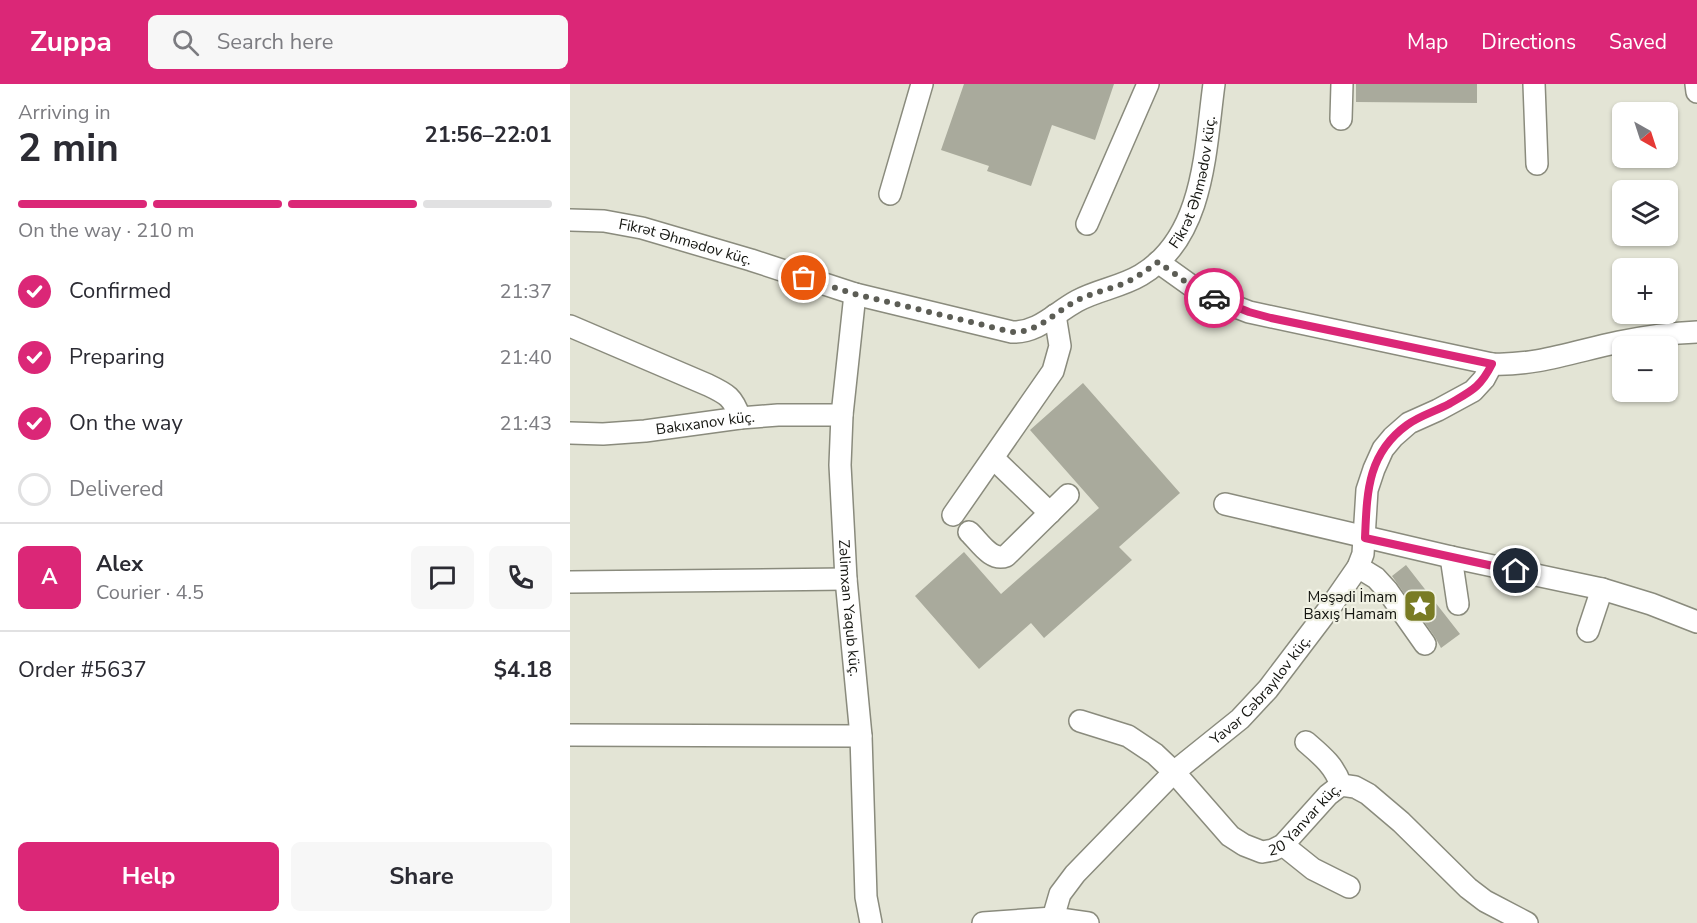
<!DOCTYPE html>
<meta charset="utf-8">
<style>
body{margin:0;font-family:"Nunito Sans",sans-serif;background:#f7f7f7;color:#2b2b33;height:100vh;display:flex;flex-direction:column;font-size:22px;white-space:nowrap}
*{box-sizing:border-box;margin:0}
p{font-size:20px;color:#7c7c81}
.icon{flex:none;width:33px;height:33px;fill:none;stroke:currentColor;stroke-width:2;stroke-linecap:round;stroke-linejoin:round}
.map{position:relative;flex:1;overflow:hidden}
.sheet{display:flex;flex-direction:column;background:#fff;width:570px}
.sheet>*{flex:none}
.needle{width:39px;rotate:141deg}
.buttons{position:absolute;left:1042px;top:18px;display:grid;gap:12px}
.buttons a{display:grid;place-items:center;width:66px;height:66px;border-radius:9px;background:#fff;box-shadow:0 2px 4px #0004;font-size:30px}
.pin{position:absolute;display:grid;place-items:center;width:51px;height:51px;color:#fff;margin:-26px;border:3px solid #fff;border-radius:50%;box-shadow:0 2px 6px #0007}
.courier{position:absolute;display:grid;place-items:center;width:60px;height:60px;margin:-30px;border:4px solid #db2777;border-radius:50%;background:#fff;color:#222;box-shadow:0 2px 8px #0007}
.headline em{font-style:normal;font-weight:700}
.headline div{display:flex;flex-direction:column-reverse}
.headline{display:flex;align-items:center;justify-content:space-between;height:102px;padding:0 18px}
h1{font-size:39px;font-weight:700;line-height:45px}
.bar{display:grid;grid-template-columns:repeat(4,1fr);gap:9px 6px;align-content:center;height:72px;padding:0 18px}
.bar i{height:8px;border-radius:4px;background:#e1e1e2}
.bar .active{background:#db2777}
.bar p{grid-column:span 4}
.line{display:flex;align-items:center;gap:15px;padding:0 18px;border-top:2px solid #e1e1e2}
.line div{flex:1}
.round{display:grid;place-items:center;flex:none;width:63px;height:63px;border-radius:9px;background:#f7f7f7}
ol{padding:0 18px;list-style:none}
li{display:flex;align-items:center;gap:18px;height:66px}
li p{margin-inline-start:auto}
li .icon{padding:6px;border-radius:50%;background:#db2777;color:#fff;stroke-width:4}
li:last-child{color:#7c7c81}
li i{width:33px;height:33px;border:3px solid #e1e1e2;border-radius:50%}
.button{display:flex;gap:12px;margin-top:auto;padding:12px 18px}
.button a{flex:1;height:69px;border-radius:9px;background:#db2777;color:#fff;font-size:24px;font-weight:700;line-height:69px;text-align:center}
.button a+a{background:#f7f7f7;color:#2b2b33}
header{display:flex;align-items:center;gap:36px;box-sizing:border-box;height:84px;padding:0 30px;background:#db2777;color:#fff}
header strong{font-size:28px}
nav{display:flex;gap:33px;margin-inline-start:auto;font-size:21px}
.search{width:420px;height:54px;background:#f7f7f7;display:flex;align-items:center;gap:15px;box-sizing:border-box;padding:0 21px;border-radius:9px;color:#7c7c81;font-size:22px}
main{display:flex;flex:1;min-height:0}
.map>svg:first-child{display:block}
.building{fill:#a9aa9c}
.lines{fill:none;stroke-linecap:round;stroke-linejoin:round}
.minor-casing{stroke:#8a8b7d;stroke-width:24}
.minor{stroke:#fff;stroke-width:21}
.done{stroke:#5c5d55;stroke-width:6;stroke-dasharray:0 10.8}
.route{stroke:#db2777;stroke-width:8}
.labels{text-anchor:middle;dominant-baseline:central;stroke-width:4.5;stroke-linejoin:round;paint-order:stroke}
.street-label{font-size:15px;fill:#141510;stroke:#f0f1e3}
.poi-label{font-size:15px;fill:#141510;stroke:#f0f1e3;text-anchor:end}
</style>
<header>
<strong>Zuppa</strong>
<div class="search"><svg class="icon" aria-label="search" viewBox="0 0 24 24"><circle cx="10" cy="10" r="6"/><path d="M15 15l6 6"/></svg>Search here</div>
<nav><a>Map</a><a>Directions</a><a>Saved</a></nav>
</header>
<main>
<section class="sheet">
<div class="headline"><div><h1>2 min</h1><p>Arriving in</p></div><em>21:56–22:01</em></div>
<div class="bar"><i class="active"></i><i class="active"></i><i class="active"></i><i></i><p>On the way · 210 m</p></div>
<ol>
<li><svg class="icon" aria-label="check" viewBox="0 0 24 24"><path d="M5 12l5 5 9-10"/></svg>Confirmed<p>21:37</p></li>
<li><svg class="icon" aria-label="check" viewBox="0 0 24 24"><path d="M5 12l5 5 9-10"/></svg>Preparing<p>21:40</p></li>
<li><svg class="icon" aria-label="check" viewBox="0 0 24 24"><path d="M5 12l5 5 9-10"/></svg>On the way<p>21:43</p></li>
<li><i></i>Delivered</li>
</ol>
<div class="line" style="height:108px"><b class="round" style="background:#db2777;color:#fff">A</b><div><b>Alex</b><p>Courier · 4.5</p></div><a class="round"><svg class="icon" aria-label="chat" viewBox="0 0 24 24"><path d="M4 5h16v11H9l-5 4z"/></svg></a><a class="round"><svg class="icon" aria-label="phone" viewBox="0 0 24 24"><path d="M5 4h4l2 5-3 2q2 4 5 5l2-3 5 2v4C11 20 4 13 5 4z"/></svg></a></div>
<div class="line" style="height:78px"><div>Order #5637</div><b>$4.18</b></div>
<div class="button"><a>Help</a><a>Share</a></div>
</section>
<div class="map">
<svg width="1127" height="839" viewBox="0 0 1127 839">
<rect width="100%" height="100%" fill="#e3e4d5"/>
<!-- building -->
<path class="building" d="M394,0H544L525,56L482,41L461,102L417,87L419,82L371,66Z
M786,0H907V19L786,18Z
M513,299L610,409L549,463L562,476L474,554L461,539L409,585L345,512L394,468L431,510L529,424L460,346Z
M836,481L890,550L871,564L865,553L822,492Z"/>
<g class="lines">
<!-- minor casing -->
<g class="minor-casing">
<g id="minor">
<path d="M964,0L967,80"/>
<path d="M1126,0L1127,8"/>
<path d="M771,35L772,0"/>
<path d="M320,110L352,0"/>
<path id="s1" d="M0,136L34,137L72,144L181,176L285,210L442,248C468,249 485,229 507,217C527,206 551,203 571,191C635,153 635,65 644,0"/>
<path d="M517,140L578,0"/>
<path d="M588,178L623,203L638,212L679,228L922,280C966,282 1006,267 1049,258C1074,253 1101,249 1127,248"/>
<path id="s2" d="M285,210L272,331L270,381L276,495L291,652L296,813L301,839"/>
<path d="M0,242L138,301C157,310 163,313 170,334"/>
<path id="s3" d="M0,349L33,350L75,347L170,334L208,331H272"/>
<path d="M423,374L480,429"/>
<path d="M655,420L881,473L1032,505L1081,520L1127,538"/>
<path d="M383,431L483,287L490,262L485,231"/>
<path d="M399,448C409,457 421,478 436,472L498,411"/>
<path d="M881,473L888,520"/>
<path d="M788,483L806,494L817,506L855,560"/>
<path d="M0,498L276,495"/>
<path d="M1018,547L1032,505"/>
<path id="s4" d="M510,637L558,652L585,670L604,688L660,752L674,761L692,768L703,766L713,761L758,711L771,701L785,703L798,710L831,738L898,804L915,817L957,839"/>
<path d="M0,651L291,652"/>
<path d="M736,658C751,671 764,681 771,701"/>
<path d="M713,761L743,785L779,803"/>
<path id="s5" d="M483,834L490,810L505,790L604,688L670,635L698,605L761,522L788,483L793,470L797,406L804,385L813,365L823,353L839,339L868,326L903,307L914,295L922,280"/>
<path d="M413,839L483,834L518,839"/>
</g>
</g>
<!-- minor -->
<use href="#minor" class="minor"/>
</g>
<g class="lines">
<!-- done -->
<path class="done" d="M234,194L285,210L442,248C469,249 485,227 508,216C524,208 541,205 557,198C568,193 578,185 588,178L623,203L644,214"/>
<!-- route -->
<path class="route" d="M644,214L679,228L701,234L922,280C910,304 901,307 879,320C866,327 849,332 837,341C797,370 797,409 795,454L946,487"/>
</g>
<!-- icons -->
<defs>
<g id="sight-square" transform="scale(1.725)"><rect x="-9" y="-9" width="18" height="18" rx="4" fill="#797b24" stroke="#f0f1e3"/><path d="M0-6L1.8-2.2L6-1.7L2.9 1.2L3.7 5.4L0 3.3L-3.7 5.4L-2.9 1.2L-6-1.7L-1.8-2.2Z" fill="#fff"/></g>
</defs>
<g fill-rule="evenodd">
<use href="#sight-square" x="850" y="522"/>
</g>
<g class="labels">
<!-- street labels -->
<g class="street-label">
<text stroke="none"><textPath href="#s1" startOffset="711">Fikrət Əhmədov küç.</textPath></text>
<text stroke="none"><textPath href="#s1" startOffset="118">Fikrət Əhmədov küç.</textPath></text>
<text stroke="none"><textPath href="#s3" startOffset="136">Bakıxanov küç.</textPath></text>
<text stroke="none"><textPath href="#s2" startOffset="315">Zəlimxan Yaqub küç.</textPath></text>
<text stroke="none"><textPath href="#s5" startOffset="312">Yavər Cəbrayılov küç.</textPath></text>
<text stroke="none"><textPath href="#s4" startOffset="285">20 Yanvar küç.</textPath></text>
</g>
<!-- poi labels -->
<g class="poi-label">
<text x="827" y="513">Məşədi İmam<tspan x="827" dy="17">Baxış Hamam</tspan></text>
</g>
</g>
</svg>
<div class="buttons">
<a><svg class="needle" viewBox="-14 -14 28 28"><path d="M0-13l5 13h-10z" fill="#e53935"/><path d="M0 13l5-13h-10z" fill="#7c7c81"/></svg></a>
<a><svg class="icon" aria-label="layers" viewBox="0 0 24 24"><path d="M12 4l9 5-9 5-9-5zM3 14l9 5 9-5"/></svg></a>
<a>+</a>
<a>−</a>
</div>
<div class="pin" style="left:234px;top:194px;background:#ea580c"><svg class="icon" aria-label="bag" viewBox="0 0 24 24"><path d="M5 8h14l-1 12H6zM9 8a3 3 0 0 1 6 0"/></svg></div>
<div class="pin" style="left:946px;top:487px;background:#1f2937"><svg class="icon" aria-label="home" viewBox="0 0 24 24"><path d="M3 11l9-7 9 7M6 9v11h12V9"/></svg></div>
<div class="courier" style="left:644px;top:214px"><svg class="icon" aria-label="car" viewBox="0 0 24 24"><path d="M5 17H2v-5l4-1 3-4h7l3 4 3 1v5h-3M9 17h6M6 11h13"/><circle cx="7" cy="17" r="2"/><circle cx="17" cy="17" r="2"/></svg></div>
</div>
</main>
